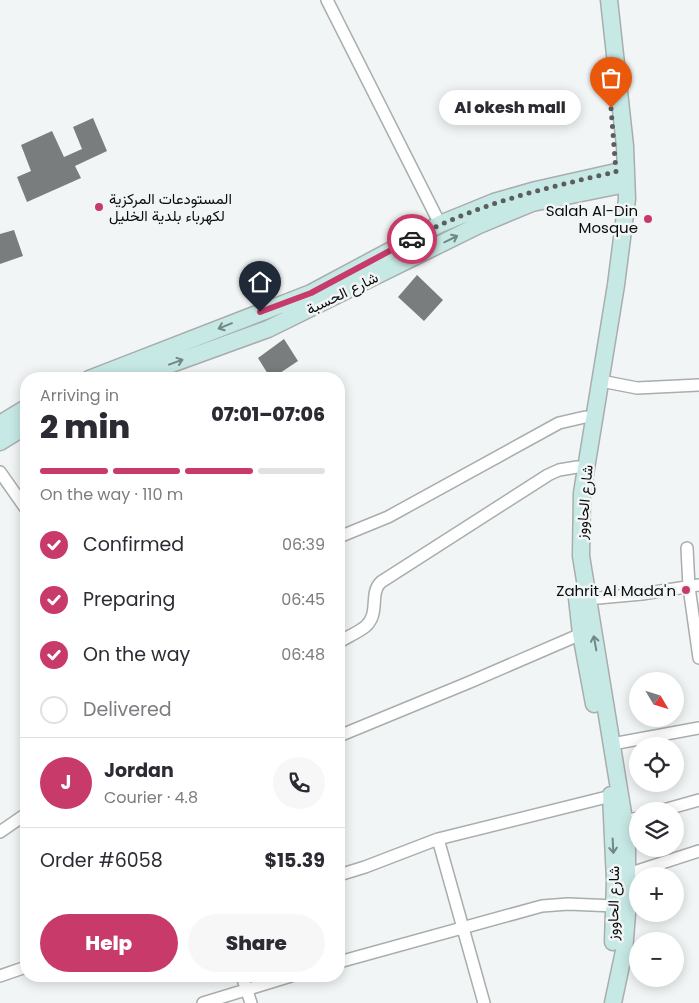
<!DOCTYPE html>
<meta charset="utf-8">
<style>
body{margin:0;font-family:Poppins,Vazirmatn,sans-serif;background:#f7f7f7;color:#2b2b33;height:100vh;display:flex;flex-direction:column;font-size:19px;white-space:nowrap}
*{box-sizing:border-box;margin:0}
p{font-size:16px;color:#7c7c81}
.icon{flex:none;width:28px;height:28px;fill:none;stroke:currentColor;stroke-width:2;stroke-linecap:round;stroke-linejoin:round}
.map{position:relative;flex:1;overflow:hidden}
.panel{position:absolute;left:20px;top:372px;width:325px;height:610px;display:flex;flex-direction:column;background:#fff;border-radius:20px;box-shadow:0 2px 12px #0003}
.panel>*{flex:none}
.needle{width:32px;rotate:128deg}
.fabs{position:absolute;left:629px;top:672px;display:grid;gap:10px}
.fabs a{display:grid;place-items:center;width:55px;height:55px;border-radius:50%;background:#fff;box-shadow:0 2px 12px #0003;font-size:25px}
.pin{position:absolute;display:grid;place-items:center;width:42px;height:42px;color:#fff;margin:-51px -21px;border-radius:50% 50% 50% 0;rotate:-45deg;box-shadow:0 0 5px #0007}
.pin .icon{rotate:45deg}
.courier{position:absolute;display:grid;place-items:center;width:50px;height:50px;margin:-25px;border:4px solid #c73a69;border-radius:50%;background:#fff;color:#222;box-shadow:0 1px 6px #0007}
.bubble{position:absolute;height:35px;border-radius:18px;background:#fff;box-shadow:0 2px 12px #0003;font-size:16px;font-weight:800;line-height:35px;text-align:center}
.head em{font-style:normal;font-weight:800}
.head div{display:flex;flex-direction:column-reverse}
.head{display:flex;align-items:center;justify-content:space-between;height:85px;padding:0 20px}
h1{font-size:32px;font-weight:800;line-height:38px}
.bar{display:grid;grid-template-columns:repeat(4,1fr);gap:8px 5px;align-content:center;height:60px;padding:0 20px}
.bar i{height:6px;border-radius:4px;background:#e1e1e2}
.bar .on{background:#c73a69}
.bar p{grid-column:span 4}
.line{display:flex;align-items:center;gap:12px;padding:0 20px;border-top:1px solid #e1e1e2}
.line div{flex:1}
.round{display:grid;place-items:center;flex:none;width:52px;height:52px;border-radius:26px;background:#f7f7f7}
ol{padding:0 20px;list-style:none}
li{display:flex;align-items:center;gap:15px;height:55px}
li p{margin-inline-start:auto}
li .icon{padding:5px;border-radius:50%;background:#c73a69;color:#fff;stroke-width:4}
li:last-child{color:#7c7c81}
li i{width:28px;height:28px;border:2px solid #e1e1e2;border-radius:50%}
.action{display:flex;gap:10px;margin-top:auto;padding:10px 20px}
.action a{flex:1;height:58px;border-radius:30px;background:#c73a69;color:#fff;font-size:20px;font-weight:800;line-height:58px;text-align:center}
.action a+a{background:#f7f7f7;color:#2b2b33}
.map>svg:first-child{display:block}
.building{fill:#797d7d}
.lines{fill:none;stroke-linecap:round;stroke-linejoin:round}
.street-casing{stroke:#a9adac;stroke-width:14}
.secondary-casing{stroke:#a9adac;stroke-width:19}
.street{stroke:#fff;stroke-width:11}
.secondary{stroke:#c7e9e5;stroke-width:16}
.oneway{stroke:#728683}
.done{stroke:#5b5e5d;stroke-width:5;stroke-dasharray:0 9}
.route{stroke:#c73a69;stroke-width:6}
.poi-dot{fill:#c73a69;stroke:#f1f5f5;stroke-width:2}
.labels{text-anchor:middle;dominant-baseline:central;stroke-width:5;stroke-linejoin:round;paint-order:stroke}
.poi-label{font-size:15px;fill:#0a0c0b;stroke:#f1f5f5;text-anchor:end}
.street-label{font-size:15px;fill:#0a0c0b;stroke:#f1f5f5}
</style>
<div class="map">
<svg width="699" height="1003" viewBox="0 0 699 1003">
<rect width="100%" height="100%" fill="#f1f5f5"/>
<!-- building -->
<path class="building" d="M93,118L107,151L75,166L81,178L27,202L17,177L31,171L21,145L52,131L64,157L82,149L73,127Z
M14,230L23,256L0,264V234Z
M417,275L443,300L424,321L398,297Z
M284,339L298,361L271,379L258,358Z"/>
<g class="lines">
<!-- street casing -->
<g class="street-casing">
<path id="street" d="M327,0L440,224
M601,381L637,388L699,385
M0,472L26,509
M339,537L388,517L559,423L585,417
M687,548L689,587L699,658
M587,599L642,594L699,585
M339,642C347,637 359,632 366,626C380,613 369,593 381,582L548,475L559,470L577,467
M339,736L470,682L581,634
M612,744L699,728
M660,811L699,800
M624,821L638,818
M0,832L26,814
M438,839L484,1003
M628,874L699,851
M339,875L365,867L438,839L611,796
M339,962L542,906L568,904L615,906
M0,976L26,967
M242,976L251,1003
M203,1003L291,976"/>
</g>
<!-- secondary casing -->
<g class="secondary-casing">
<path id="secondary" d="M609,0L625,146L627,199L616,285L582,493L581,556L627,838V914L624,951L613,1003
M89,379L311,293L440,224L494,202L536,190L616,172L626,178L616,186L532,203L479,225L268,329L130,379
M0,424L26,408
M0,442L26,426
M577,598L581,634L594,704
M611,795L615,881L613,942"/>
</g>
<!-- street -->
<use href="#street" class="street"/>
<!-- secondary -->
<use href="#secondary" class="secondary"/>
</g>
<!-- one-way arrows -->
<defs><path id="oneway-shaft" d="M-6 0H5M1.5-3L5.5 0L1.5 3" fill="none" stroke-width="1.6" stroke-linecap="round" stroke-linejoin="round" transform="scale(1.25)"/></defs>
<g class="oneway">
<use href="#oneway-shaft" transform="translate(451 239) rotate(-26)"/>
<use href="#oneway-shaft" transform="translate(225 326) rotate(158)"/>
<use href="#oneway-shaft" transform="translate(176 362) rotate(-20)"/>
<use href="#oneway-shaft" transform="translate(595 643) rotate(-100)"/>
<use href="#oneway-shaft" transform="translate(613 846) rotate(87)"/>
</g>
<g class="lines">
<!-- done -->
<path class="done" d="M412,239C476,204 544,188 616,172L611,108"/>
<!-- route -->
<path class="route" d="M260,312L311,293L412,239"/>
</g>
<!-- markers -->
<g class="poi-dot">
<circle cx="99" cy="207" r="5"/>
<circle cx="648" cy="219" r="5"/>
<circle cx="686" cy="590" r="5"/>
</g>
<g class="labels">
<!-- poi labels -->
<g class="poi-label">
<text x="109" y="198" text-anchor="start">المستودعات المركزية<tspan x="109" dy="17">لكهرباء بلدية الخليل</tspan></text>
<text x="638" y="210">Salah Al-Din<tspan x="638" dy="17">Mosque</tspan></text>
<text x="676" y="590">Zahrit Al Mada'n</text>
</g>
<!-- street labels -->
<g class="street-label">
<text transform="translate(342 293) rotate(-26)">شارع الحسبة</text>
<text transform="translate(584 502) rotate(-85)">شارع الحاووز</text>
<text transform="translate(613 903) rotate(-89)">شارع الحاووز</text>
</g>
</g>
</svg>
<div class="fabs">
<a><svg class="needle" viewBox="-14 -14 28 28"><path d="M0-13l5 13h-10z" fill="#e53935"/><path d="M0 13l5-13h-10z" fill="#7c7c81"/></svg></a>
<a><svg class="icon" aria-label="locate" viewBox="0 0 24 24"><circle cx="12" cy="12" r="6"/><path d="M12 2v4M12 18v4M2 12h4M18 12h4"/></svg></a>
<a><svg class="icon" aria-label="layers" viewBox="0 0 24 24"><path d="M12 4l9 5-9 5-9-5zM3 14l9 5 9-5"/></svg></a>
<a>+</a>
<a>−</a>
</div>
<div class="pin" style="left:611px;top:108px;background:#ea580c"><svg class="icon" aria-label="bag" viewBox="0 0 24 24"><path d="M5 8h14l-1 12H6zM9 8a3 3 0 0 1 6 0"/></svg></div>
<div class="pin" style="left:260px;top:312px;background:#1f2937"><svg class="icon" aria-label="home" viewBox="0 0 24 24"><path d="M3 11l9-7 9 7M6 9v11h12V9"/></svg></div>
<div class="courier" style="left:412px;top:239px"><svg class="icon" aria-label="car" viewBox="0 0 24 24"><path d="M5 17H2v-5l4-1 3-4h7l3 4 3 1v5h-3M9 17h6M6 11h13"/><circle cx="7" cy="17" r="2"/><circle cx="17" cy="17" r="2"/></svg></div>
<div class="bubble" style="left:439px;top:90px;width:142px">Al okesh mall</div>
<section class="panel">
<div class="head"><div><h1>2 min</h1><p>Arriving in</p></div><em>07:01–07:06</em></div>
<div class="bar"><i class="on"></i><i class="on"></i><i class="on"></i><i></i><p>On the way · 110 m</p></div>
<ol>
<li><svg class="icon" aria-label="check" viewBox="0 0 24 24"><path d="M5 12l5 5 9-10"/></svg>Confirmed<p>06:39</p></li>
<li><svg class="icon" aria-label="check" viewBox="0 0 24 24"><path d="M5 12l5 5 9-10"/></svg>Preparing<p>06:45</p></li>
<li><svg class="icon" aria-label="check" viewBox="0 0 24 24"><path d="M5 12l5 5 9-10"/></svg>On the way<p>06:48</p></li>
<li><i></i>Delivered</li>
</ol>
<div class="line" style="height:90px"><b class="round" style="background:#c73a69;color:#fff">J</b><div><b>Jordan</b><p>Courier · 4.8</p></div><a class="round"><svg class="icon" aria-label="phone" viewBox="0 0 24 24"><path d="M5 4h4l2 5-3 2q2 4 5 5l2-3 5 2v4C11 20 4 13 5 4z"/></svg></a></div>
<div class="line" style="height:65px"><div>Order #6058</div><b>$15.39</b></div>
<div class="action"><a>Help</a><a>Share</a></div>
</section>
</div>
